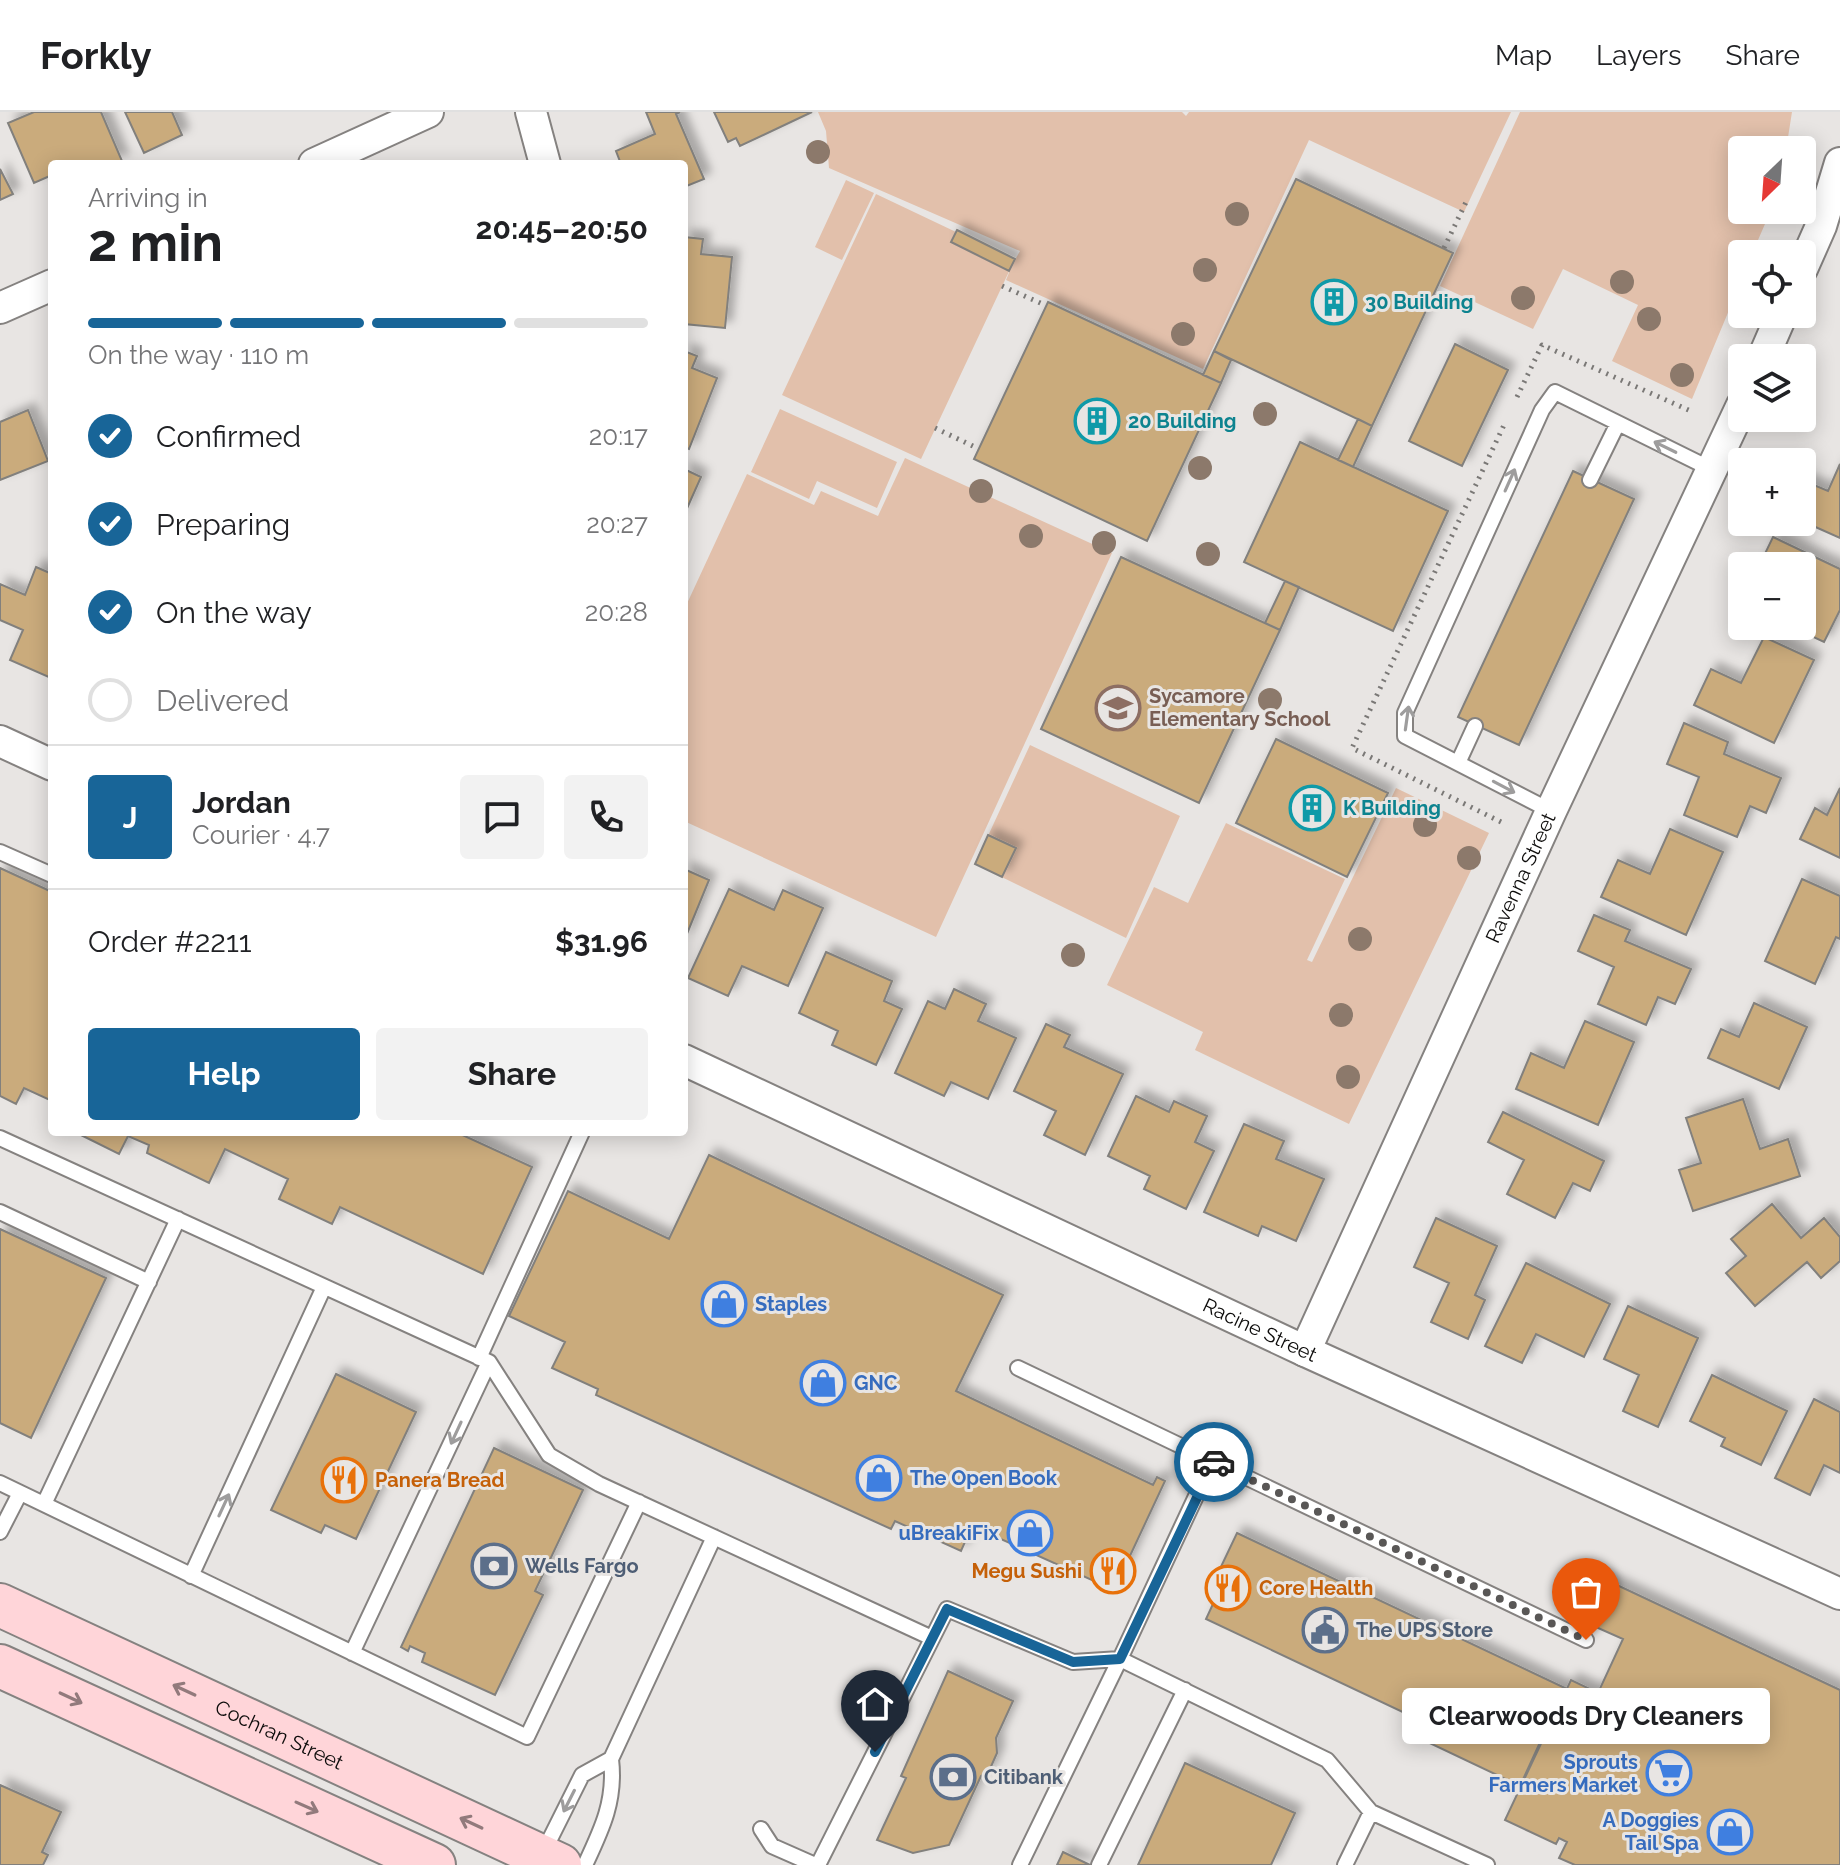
<!DOCTYPE html>
<meta charset="utf-8">
<style>
body{margin:0;font-family:Raleway,sans-serif;background:#f2f2f2;color:#202124;height:100vh;display:flex;flex-direction:column;font-size:30px;white-space:nowrap}
*{box-sizing:border-box;margin:0}
p{font-size:26px;color:#757577}
.icon{flex:none;width:44px;height:44px;fill:none;stroke:currentColor;stroke-width:2;stroke-linecap:round;stroke-linejoin:round}
.map{position:relative;flex:1;overflow:hidden}
.details{position:absolute;left:48px;top:48px;width:640px;height:976px;display:flex;flex-direction:column;background:#fff;border-radius:8px;box-shadow:0 4px 20px #0003}
.details>*{flex:none}
.needle{width:52px;rotate:205deg}
.tools{position:absolute;left:1728px;top:24px;display:grid;gap:16px}
.tools a{display:grid;place-items:center;width:88px;height:88px;border-radius:8px;background:#fff;box-shadow:0 4px 20px #0003;font-size:40px}
.pin{position:absolute;display:grid;place-items:center;width:68px;height:68px;color:#fff;margin:-82px -34px;border-radius:50% 50% 50% 0;rotate:-45deg;box-shadow:0 0 8px #0007}
.pin .icon{rotate:45deg}
.courier{position:absolute;display:grid;place-items:center;width:80px;height:80px;margin:-40px;border:6px solid #186598;border-radius:50%;background:#fff;color:#222;box-shadow:0 2px 10px #0007}
.bubble{position:absolute;height:56px;border-radius:8px;background:#fff;box-shadow:0 4px 20px #0003;font-size:26px;font-weight:700;line-height:56px;text-align:center}
.summary em{font-style:normal;font-weight:700}
.summary div{display:flex;flex-direction:column-reverse}
.summary{display:flex;align-items:center;justify-content:space-between;height:136px;padding:0 40px}
h1{font-size:52px;font-weight:700;line-height:60px}
.bar{display:grid;grid-template-columns:repeat(4,1fr);gap:12px 8px;align-content:center;height:96px;padding:0 40px}
.bar i{height:10px;border-radius:6px;background:#e0e0e0}
.bar .current{background:#186598}
.bar p{grid-column:span 4}
.line{display:flex;align-items:center;gap:20px;padding:0 40px;border-top:2px solid #e0e0e0}
.line div{flex:1}
.round{display:grid;place-items:center;flex:none;width:84px;height:84px;border-radius:8px;background:#f2f2f2}
ol{padding:0 40px;list-style:none}
li{display:flex;align-items:center;gap:24px;height:88px}
li p{margin-inline-start:auto}
li .icon{padding:8px;border-radius:50%;background:#186598;color:#fff;stroke-width:4}
li:last-child{color:#757577}
li i{width:44px;height:44px;border:4px solid #e0e0e0;border-radius:50%}
.action{display:flex;gap:16px;margin-top:auto;padding:16px 40px}
.action a{flex:1;height:92px;border-radius:8px;background:#186598;color:#fff;font-size:32px;font-weight:700;line-height:92px;text-align:center}
.action a+a{background:#f2f2f2;color:#202124}
header{display:flex;align-items:center;gap:48px;box-sizing:border-box;height:112px;padding:0 40px;background:#fff;border-bottom:2px solid #e0e0e0}
header strong{font-size:38px}
nav{display:flex;gap:44px;margin-inline-start:auto;font-size:28px}
.map>svg:first-child{display:block}
.green{fill:#e2c0ab}
.building{fill:#caab7c;stroke:#82807d;stroke-width:2;filter:url(#shadow)}
.lines{fill:none;stroke-linecap:round;stroke-linejoin:round}
.service-casing{stroke:#858280;stroke-width:18}
.minor-casing{stroke:#858280;stroke-width:34}
.secondary-casing{stroke:#858280;stroke-width:46}
.path{stroke:#7a7876;stroke-width:5;stroke-dasharray:2 6;stroke-linecap:butt}
.service{stroke:#fff;stroke-width:14}
.minor{stroke:#fff;stroke-width:30}
.secondary{stroke:#ffd5d9;stroke-width:42}
.tree{fill:#8c796b}
.oneway{stroke:#9e9d9d}
.oneway2{stroke:#927a7c}
.done{stroke:#595756;stroke-width:8;stroke-dasharray:0 14.4}
.route{stroke:#186598;stroke-width:10}
.labels{text-anchor:middle;dominant-baseline:central;stroke-width:6;stroke-linejoin:round;paint-order:stroke}
.culture-label{font-size:20px;font-weight:bold;fill:#0d838f;stroke:#e8e5e3;text-anchor:start}
.education-label{font-size:20px;font-weight:bold;fill:#785e54;stroke:#e8e5e3;text-anchor:start}
.street-label{font-size:20px;fill:#0c0b0a;stroke:#e8e5e3}
.shop-label{font-size:20px;font-weight:bold;fill:#366cbe;stroke:#e8e5e3;text-anchor:start}
.food-label{font-size:20px;font-weight:bold;fill:#c56008;stroke:#e8e5e3;text-anchor:start}
.service-label{font-size:20px;font-weight:bold;fill:#4e5e75;stroke:#e8e5e3;text-anchor:start}
</style>
<header>
<strong>Forkly</strong>
<nav><a>Map</a><a>Layers</a><a>Share</a></nav>
</header>
<div class="map">
<svg width="1840" height="1753" viewBox="0 0 1840 1753">
<defs>
<filter id="shadow"><feDropShadow dx="7" dy="-7" stdDeviation="4" flood-color="#0004"/></filter>
</defs>
<rect width="100%" height="100%" fill="#e8e5e3"/>
<!-- green -->
<path class="green" d="M818,0H1182L1186,4L1189,0H1511L1464,100L1309,28L1203,257L1006,168L1013,151L921,347L782,283L876,82L1015,148L1020,139L829,56L826,19Z
M1520,0H1792L1786,38H1742V98H1771L1752,142H1742V167L1692,287L1612,249L1638,193L1563,157L1533,217L1440,174Z
M846,68L874,81L842,148L815,135Z
M780,297L897,350L877,396L817,369L809,387L751,360Z
M905,346L1112,441L936,825L684,709V498L747,362L814,393L821,379L878,404Z
M1030,633L1180,704L1126,826L975,752Z
M1396,676L1489,721L1349,1012L1195,938L1203,920L1107,873L1154,775L1188,791L1226,711L1345,767L1307,848L1312,850Z"/>
<!-- building -->
<path class="building" d="M34,0H101L122,49L52,52V63L34,71L8,11Z
M125,0H172L182,23L144,41Z
M646,0H680L676,2L704,67L684,75V52H621L616,39L655,22Z
M714,0H812L740,34L736,26L728,30Z
M0,57L13,82L0,88Z
M1296,67L1453,141L1372,314L1214,239Z
M957,118L1015,147L1009,159L951,130Z
M684,125L703,127L701,142L732,145L725,216L684,212Z
M1048,190L1221,271L1147,429L974,347Z
M1455,232L1508,258L1462,354L1409,329Z
M684,239L697,244L692,256L717,266L689,337L684,335Z
M1214,239L1231,248L1221,271L1203,263Z
M28,298L48,349L0,368V310Z
M1358,307L1372,314L1353,355L1338,348Z
M1300,330L1448,399L1393,519L1244,450Z
M1840,352V426L1802,409V368L1828,379Z
M684,357L701,365L684,403Z
M1573,359L1634,387L1519,633L1458,605Z
M1773,425L1840,457V498L1824,530L1790,514H1802V454H1759Z
M1121,445L1280,518L1199,691L1041,617Z
M36,455L52,462L51,566L10,548L23,518L0,508V472L25,483Z
M1285,469L1299,475L1280,518L1265,511Z
M1764,525L1814,548L1774,631L1694,593L1711,557L1741,571Z
M1684,611L1728,630L1724,642L1781,666L1766,701L1750,694L1737,725L1684,703L1699,665L1667,652Z
M1276,627L1388,681L1347,765L1236,711Z
M1840,676V746L1800,727L1815,696L1827,703Z
M1670,717L1723,740L1686,823L1601,785L1618,748L1650,762Z
M988,723L1016,736L1002,765L975,752Z
M0,756L52,780V989L24,976L16,992L0,984Z
M684,757L709,768L684,829Z
M1802,767L1840,784V827L1836,825L1815,872L1765,849Z
M729,777L774,798L783,778L823,796L788,874L742,854L728,884L688,866Z
M1594,803L1630,818L1625,829L1691,857L1675,892L1658,885L1646,913L1598,892L1614,855L1578,839Z
M826,840L892,869L884,889L902,897L876,953L832,933L838,919L799,901Z
M954,877L986,892L978,909L1016,926L988,987L951,970L944,984L895,961L928,889L945,897Z
M1754,891L1807,915L1779,977L1708,946L1721,917L1739,925Z
M1585,909L1634,930L1598,1013L1516,977L1531,941L1564,956Z
M1046,912L1070,923L1064,935L1123,962L1085,1043L1044,1023L1056,999L1014,979Z
M1136,984L1169,1000L1174,989L1207,1004L1195,1030L1214,1039L1186,1097L1144,1077L1150,1064L1108,1044Z
M1743,987L1760,1037L1788,1027L1800,1064L1693,1099L1679,1058L1701,1051L1686,1006Z
M1503,1000L1604,1049L1590,1079L1573,1071L1555,1106L1507,1082L1524,1048L1488,1030Z
M1244,1012L1284,1029L1276,1047L1324,1067L1296,1129L1262,1114L1258,1124L1204,1100Z
M83,1020H456L532,1055L483,1162L340,1095L332,1112L279,1087L288,1067L225,1037L209,1071L147,1041L149,1033L128,1024L119,1042L81,1023Z
M709,1043L1003,1183L956,1279L1153,1373L1157,1365L1165,1369L1114,1478L972,1414L961,1439L895,1409L891,1417L596,1283L598,1277L552,1256L565,1230L509,1204L568,1079L669,1127Z
M1772,1092L1801,1126L1824,1106L1840,1125V1149L1821,1166L1807,1150L1755,1194L1726,1161L1746,1144L1731,1127Z
M1436,1106L1497,1134L1475,1183L1485,1188L1468,1227L1431,1210L1449,1171L1414,1155Z
M0,1117L106,1166L31,1326L0,1311Z
M1526,1151L1610,1192L1584,1245L1536,1222L1522,1251L1485,1234Z
M1628,1194L1698,1226L1658,1315L1623,1299L1639,1263L1604,1247Z
M336,1262L416,1300L356,1427L325,1413L321,1421L271,1398Z
M1712,1263L1787,1299L1761,1353L1721,1334L1725,1326L1690,1309Z
M1814,1287L1840,1300V1361L1824,1353L1810,1383L1775,1366Z
M494,1336L583,1378L535,1479L543,1483L495,1583L422,1550L425,1541L410,1534L408,1539L401,1535Z
M1237,1421L1565,1576L1520,1674L1417,1625L1424,1610L1206,1507L1226,1464L1218,1461Z
M1600,1465L1840,1578V1753H1575L1559,1746L1567,1730L1559,1726L1556,1732L1505,1708L1571,1568L1598,1581L1623,1527L1580,1508Z
M948,1559L1013,1589L996,1626L997,1641L989,1659L981,1664L949,1733L913,1741L877,1728L906,1666L901,1664Z
M1185,1651L1295,1701L1271,1753H1138Z
M0,1673L61,1700L42,1740L48,1743L43,1753H0Z
M1063,1740L1090,1753H1057Z"/>
<g class="lines">
<!-- service casing -->
<g class="service-casing">
<path id="service" d="M1590,368L1618,311
M1458,651L1475,614
M1551,699L1405,624V601L1542,298L1555,280L1713,358
M0,740L52,763
M0,1026L489,1250L549,1343L599,1372L932,1526
M0,1100L149,1170
M479,1246L582,1020
M1018,1256L1586,1528
M0,1371L527,1625L639,1390
M44,1392L178,1107
M0,1420L20,1381
M191,1464L324,1175
M352,1541L489,1250
M761,1717L772,1734L815,1753
M543,1741L582,1663L611,1647
M585,1753C602,1717 616,1688 611,1647L714,1425
M818,1753L947,1497L1073,1550L1120,1547L1212,1350
M1020,1753L1120,1547L1327,1648L1371,1700
M1099,1753L1185,1578
M1345,1753L1371,1700L1487,1753"/>
</g>
<!-- minor casing -->
<g class="minor-casing">
<g id="minor">
<path d="M531,0L545,52"/>
<path d="M314,52L428,0"/>
<path d="M1802,157L1821,114L1840,51"/>
<path d="M0,196L52,173"/>
<path d="M1763,246L1782,202"/>
<path d="M0,629L52,653"/>
<path id="s1" d="M684,948L1305,1239L1840,1482"/>
<path id="s2" d="M1305,1239L1551,699L1742,293"/>
</g>
</g>
<!-- secondary casing -->
<g class="secondary-casing">
<g id="secondary">
<path id="s3" d="M0,1493L560,1753"/>
<path d="M0,1554L434,1753"/>
</g>
</g>
<!-- path -->
<path class="path" d="M1444,136L1467,88
M1002,174L1045,193
M1517,285L1542,233L1693,300
M935,316L977,336
M1501,710L1352,636L1504,313"/>
<!-- service -->
<use href="#service" class="service"/>
<!-- minor -->
<use href="#minor" class="minor"/>
<!-- secondary -->
<use href="#secondary" class="secondary"/>
</g>
<!-- trees -->
<g class="tree">
<circle cx="818" cy="40" r="12"/>
<circle cx="1237" cy="102" r="12"/>
<circle cx="1205" cy="158" r="12"/>
<circle cx="1622" cy="170" r="12"/>
<circle cx="1523" cy="186" r="12"/>
<circle cx="1649" cy="207" r="12"/>
<circle cx="1183" cy="222" r="12"/>
<circle cx="1682" cy="263" r="12"/>
<circle cx="1265" cy="302" r="12"/>
<circle cx="1200" cy="356" r="12"/>
<circle cx="981" cy="379" r="12"/>
<circle cx="1031" cy="424" r="12"/>
<circle cx="1104" cy="431" r="12"/>
<circle cx="1208" cy="442" r="12"/>
<circle cx="1270" cy="588" r="12"/>
<circle cx="1425" cy="713" r="12"/>
<circle cx="1469" cy="746" r="12"/>
<circle cx="1360" cy="827" r="12"/>
<circle cx="1073" cy="843" r="12"/>
<circle cx="1341" cy="903" r="12"/>
<circle cx="1348" cy="965" r="12"/>
</g>
<!-- one-way arrows -->
<defs><path id="oneway-shaft" d="M-6 0H5M1.5-3L5.5 0L1.5 3" fill="none" stroke-width="1.6" stroke-linecap="round" stroke-linejoin="round" transform="scale(2)"/></defs>
<g class="oneway">
<use href="#oneway-shaft" transform="translate(1665 335) rotate(-154)"/>
<use href="#oneway-shaft" transform="translate(1510 368) rotate(-66)"/>
<use href="#oneway-shaft" transform="translate(1407 606) rotate(-82)"/>
<use href="#oneway-shaft" transform="translate(1504 675) rotate(28)"/>
<use href="#oneway-shaft" transform="translate(456 1321) rotate(115)"/>
<use href="#oneway-shaft" transform="translate(224 1393) rotate(-65)"/>
<use href="#oneway-shaft" transform="translate(569 1689) rotate(117)"/>
</g>
<g class="oneway2">
<use href="#oneway-shaft" transform="translate(184 1578) rotate(-155)"/>
<use href="#oneway-shaft" transform="translate(71 1586) rotate(25)"/>
<use href="#oneway-shaft" transform="translate(307 1695) rotate(24)"/>
<use href="#oneway-shaft" transform="translate(471 1711) rotate(-155)"/>
</g>
<g class="lines">
<!-- done -->
<path class="done" d="M1214,1350L1586,1528"/>
<!-- route -->
<path class="route" d="M875,1640L947,1497L1073,1550L1120,1547L1214,1350"/>
</g>
<!-- icons -->
<defs>
<g id="building-ring" transform="scale(2.3)"><circle r="9.5" fill="#e8e5e3" stroke="#0f9aa8" stroke-width="1.5"/><path d="M-4-6H4V6H1V3H-1V6H-4ZM-2.5-4.3h1.7v1.8h-1.7ZM.8-4.3h1.7v1.8H.8ZM-2.5-1h1.7V.8h-1.7ZM.8-1h1.7V.8H.8Z" fill="#0f9aa8"/></g>
<g id="school-ring" transform="scale(2.3)"><circle r="9.5" fill="#e8e5e3" stroke="#8d6e63" stroke-width="1.5"/><path d="M0-5L7-2L0 1L-7-2ZM-4 1L0 2.5L4 1V4Q0 6-4 4Z" fill="#8d6e63"/></g>
<g id="shop-ring" transform="scale(2.3)"><circle r="9.5" fill="#e8e5e3" stroke="#3f7fe0" stroke-width="1.5"/><path d="M-5-2.5h2.3a2.7 3.5 0 0 1 5.4 0H5L5.5 6h-11ZM-1.5-2.5h3a1.5 2.3 0 0 0-3 0Z" fill="#3f7fe0"/></g>
<g id="restaurant-ring" transform="scale(2.3)"><circle r="9.5" fill="#e8e5e3" stroke="#e8710a" stroke-width="1.5"/><path d="M-5-6h1v4h1v-4h1v4h1v-4h1v5L-1.5 .5V6h-2V.5L-5-1ZM5-6V6H3V1.5H1.5Q1.5-4 5-6Z" fill="#e8710a"/></g>
<g id="bank-ring" transform="scale(2.3)"><circle r="9.5" fill="#e8e5e3" stroke="#5c6f8a" stroke-width="1.5"/><path d="M-6-4H6V4H-6ZM0-2.3a2.3 2.3 0 1 0 0 4.6a2.3 2.3 0 1 0 0-4.6Z" fill="#5c6f8a"/></g>
<g id="civic-ring" transform="scale(2.3)"><circle r="9.5" fill="#e8e5e3" stroke="#5c6f8a" stroke-width="1.5"/><path d="M-.6-6.5H3V-4.5H.6V-3L4-1V1h2V6H-6V1h2V-1L-.6-3ZM-1.2 2.5V6h2.4V2.5Z" fill="#5c6f8a"/></g>
<g id="supermarket-ring" transform="scale(2.3)"><circle r="9.5" fill="#e8e5e3" stroke="#3f7fe0" stroke-width="1.5"/><path d="M-6-5.5h2.5l.6 2H6L4.5 2H-2.5L-4.4-4H-6ZM-1.5 3.2a1.3 1.3 0 1 0 .1 0ZM3 3.2a1.3 1.3 0 1 0 .1 0Z" fill="#3f7fe0"/></g>
</defs>
<g fill-rule="evenodd">
<use href="#building-ring" x="1334" y="190"/>
<use href="#building-ring" x="1097" y="309"/>
<use href="#school-ring" x="1118" y="596"/>
<use href="#building-ring" x="1312" y="696"/>
<use href="#shop-ring" x="724" y="1192"/>
<use href="#shop-ring" x="823" y="1271"/>
<use href="#shop-ring" x="879" y="1366"/>
<use href="#restaurant-ring" x="344" y="1368"/>
<use href="#shop-ring" x="1030" y="1421"/>
<use href="#bank-ring" x="494" y="1454"/>
<use href="#restaurant-ring" x="1113" y="1459"/>
<use href="#restaurant-ring" x="1228" y="1476"/>
<use href="#civic-ring" x="1325" y="1518"/>
<use href="#supermarket-ring" x="1669" y="1661"/>
<use href="#bank-ring" x="953" y="1665"/>
<use href="#shop-ring" x="1730" y="1720"/>
</g>
<g class="labels">
<!-- culture labels -->
<g class="culture-label">
<text x="1365" y="190">30 Building</text>
<text x="1128" y="309">20 Building</text>
<text x="1343" y="696">K Building</text>
</g>
<!-- education labels -->
<g class="education-label">
<text x="1149" y="584">Sycamore<tspan x="1149" dy="23">Elementary School</tspan></text>
</g>
<!-- street labels -->
<g class="street-label">
<text stroke="none"><textPath href="#s2" startOffset="520">Ravenna Street</textPath></text>
<text stroke="none"><textPath href="#s1" startOffset="636">Racine Street</textPath></text>
<text stroke="none"><textPath href="#s3" startOffset="308">Cochran Street</textPath></text>
</g>
<!-- shop labels -->
<g class="shop-label">
<text x="755" y="1192">Staples</text>
<text x="854" y="1271">GNC</text>
<text x="910" y="1366">The Open Book</text>
<text x="999" y="1421" text-anchor="end">uBreakiFix</text>
<text x="1638" y="1650" text-anchor="end">Sprouts<tspan x="1638" dy="23">Farmers Market</tspan></text>
<text x="1699" y="1708" text-anchor="end">A Doggies<tspan x="1699" dy="23">Tail Spa</tspan></text>
</g>
<!-- food labels -->
<g class="food-label">
<text x="375" y="1368">Panera Bread</text>
<text x="1082" y="1459" text-anchor="end">Megu Sushi</text>
<text x="1259" y="1476">Core Health</text>
</g>
<!-- service labels -->
<g class="service-label">
<text x="525" y="1454">Wells Fargo</text>
<text x="1356" y="1518">The UPS Store</text>
<text x="984" y="1665">Citibank</text>
</g>
</g>
</svg>
<div class="tools">
<a><svg class="needle" viewBox="-14 -14 28 28"><path d="M0-13l5 13h-10z" fill="#e53935"/><path d="M0 13l5-13h-10z" fill="#757577"/></svg></a>
<a><svg class="icon" aria-label="locate" viewBox="0 0 24 24"><circle cx="12" cy="12" r="6"/><path d="M12 2v4M12 18v4M2 12h4M18 12h4"/></svg></a>
<a><svg class="icon" aria-label="layers" viewBox="0 0 24 24"><path d="M12 4l9 5-9 5-9-5zM3 14l9 5 9-5"/></svg></a>
<a>+</a>
<a>−</a>
</div>
<div class="pin" style="left:1586px;top:1528px;background:#ea580c"><svg class="icon" aria-label="bag" viewBox="0 0 24 24"><path d="M5 8h14l-1 12H6zM9 8a3 3 0 0 1 6 0"/></svg></div>
<div class="pin" style="left:875px;top:1640px;background:#1f2937"><svg class="icon" aria-label="home" viewBox="0 0 24 24"><path d="M3 11l9-7 9 7M6 9v11h12V9"/></svg></div>
<div class="courier" style="left:1214px;top:1350px"><svg class="icon" aria-label="car" viewBox="0 0 24 24"><path d="M5 17H2v-5l4-1 3-4h7l3 4 3 1v5h-3M9 17h6M6 11h13"/><circle cx="7" cy="17" r="2"/><circle cx="17" cy="17" r="2"/></svg></div>
<div class="bubble" style="left:1402px;top:1576px;width:368px">Clearwoods Dry Cleaners</div>
<section class="details">
<div class="summary"><div><h1>2 min</h1><p>Arriving in</p></div><em>20:45–20:50</em></div>
<div class="bar"><i class="current"></i><i class="current"></i><i class="current"></i><i></i><p>On the way · 110 m</p></div>
<ol>
<li><svg class="icon" aria-label="check" viewBox="0 0 24 24"><path d="M5 12l5 5 9-10"/></svg>Confirmed<p>20:17</p></li>
<li><svg class="icon" aria-label="check" viewBox="0 0 24 24"><path d="M5 12l5 5 9-10"/></svg>Preparing<p>20:27</p></li>
<li><svg class="icon" aria-label="check" viewBox="0 0 24 24"><path d="M5 12l5 5 9-10"/></svg>On the way<p>20:28</p></li>
<li><i></i>Delivered</li>
</ol>
<div class="line" style="height:144px"><b class="round" style="background:#186598;color:#fff">J</b><div><b>Jordan</b><p>Courier · 4.7</p></div><a class="round"><svg class="icon" aria-label="chat" viewBox="0 0 24 24"><path d="M4 5h16v11H9l-5 4z"/></svg></a><a class="round"><svg class="icon" aria-label="phone" viewBox="0 0 24 24"><path d="M5 4h4l2 5-3 2q2 4 5 5l2-3 5 2v4C11 20 4 13 5 4z"/></svg></a></div>
<div class="line" style="height:104px"><div>Order #2211</div><b>$31.96</b></div>
<div class="action"><a>Help</a><a>Share</a></div>
</section>
</div>
